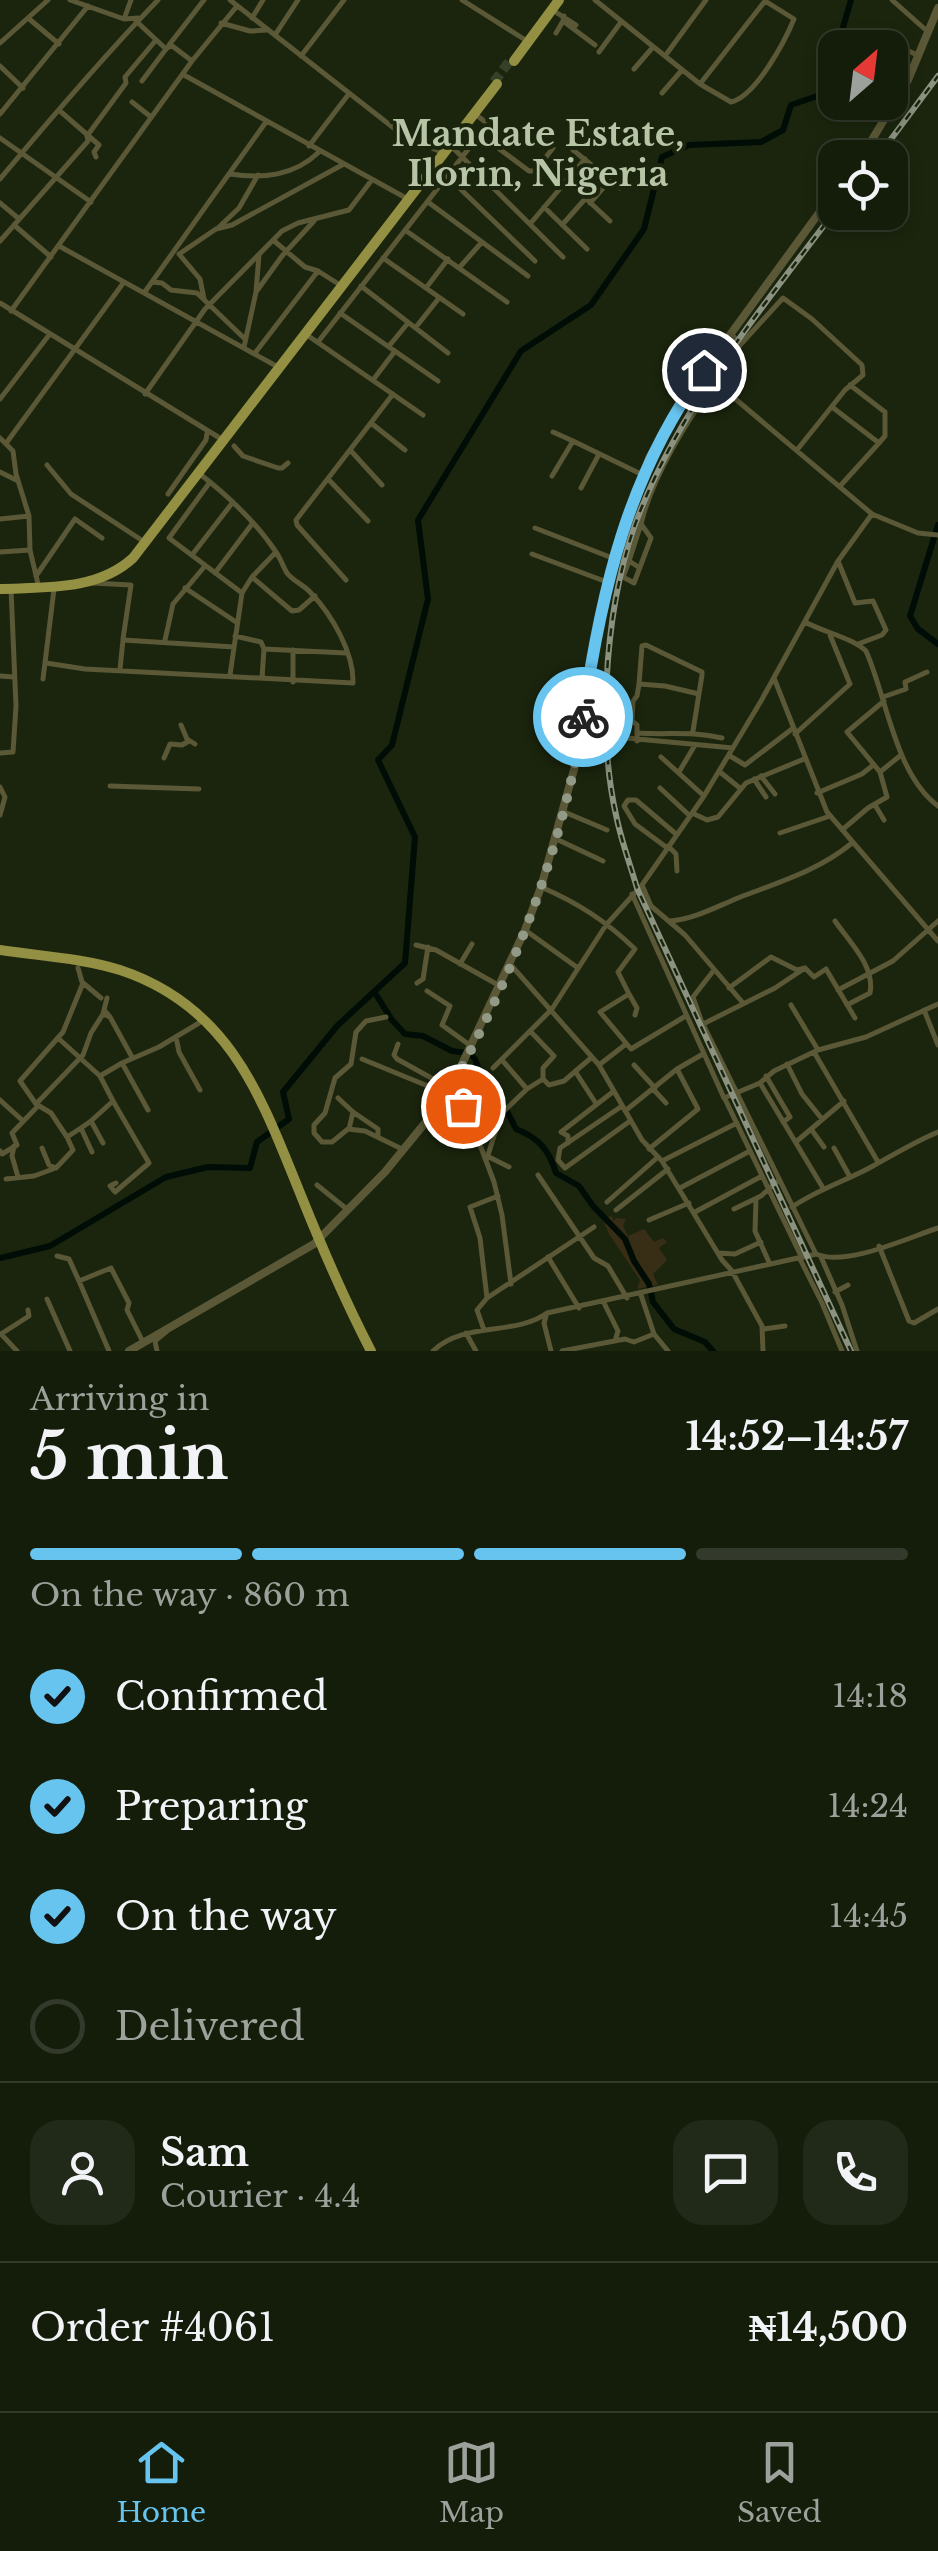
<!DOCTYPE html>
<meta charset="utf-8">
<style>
body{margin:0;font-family:"Libre Baskerville",serif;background:#212918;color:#f1f3f6;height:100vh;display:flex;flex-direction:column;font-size:38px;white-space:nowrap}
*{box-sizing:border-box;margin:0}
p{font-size:32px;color:#9da19c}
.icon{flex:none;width:55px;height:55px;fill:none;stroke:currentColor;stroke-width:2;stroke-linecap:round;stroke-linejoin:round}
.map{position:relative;height:1351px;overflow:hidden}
.sheet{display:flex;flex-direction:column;background:#141c0a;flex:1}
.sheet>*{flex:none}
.needle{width:65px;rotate:28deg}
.controls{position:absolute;left:818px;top:30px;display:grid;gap:20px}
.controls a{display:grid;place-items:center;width:90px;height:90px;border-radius:20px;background:#141c0a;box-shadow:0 5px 15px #0003,0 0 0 2px #333a2b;font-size:50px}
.pin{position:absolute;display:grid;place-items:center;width:85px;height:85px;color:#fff;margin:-42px;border:5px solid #fff;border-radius:50%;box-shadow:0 2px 10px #0007}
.courier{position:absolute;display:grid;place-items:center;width:100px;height:100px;margin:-50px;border:8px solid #66c4ef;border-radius:50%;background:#fff;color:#222;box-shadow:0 2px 12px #0007}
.head em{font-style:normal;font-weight:700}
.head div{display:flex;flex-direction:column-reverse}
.head{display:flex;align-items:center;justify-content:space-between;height:170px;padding:0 30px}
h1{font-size:65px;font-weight:700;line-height:75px}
.bar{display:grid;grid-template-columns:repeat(4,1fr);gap:15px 10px;align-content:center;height:120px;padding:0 30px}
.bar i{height:12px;border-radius:8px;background:#333a2b}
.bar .on{background:#66c4ef}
.bar p{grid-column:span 4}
.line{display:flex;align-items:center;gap:25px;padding:0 30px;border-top:2px solid #333a2b}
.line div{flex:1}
.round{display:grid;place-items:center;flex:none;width:105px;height:105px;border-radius:30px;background:#212918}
ol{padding:0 30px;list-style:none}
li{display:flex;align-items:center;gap:30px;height:110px}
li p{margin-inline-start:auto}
li .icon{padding:10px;border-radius:50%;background:#66c4ef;color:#111;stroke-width:4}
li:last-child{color:#9da19c}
li i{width:55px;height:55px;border:5px solid #333a2b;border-radius:50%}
.dock{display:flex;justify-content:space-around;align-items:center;height:140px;border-top:2px solid #333a2b;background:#141c0a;font-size:28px;color:#9da19c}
.dock a{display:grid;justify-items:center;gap:5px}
.dock .on{color:#66c4ef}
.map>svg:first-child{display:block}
.green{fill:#382d15}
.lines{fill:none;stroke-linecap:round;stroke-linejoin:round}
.river{stroke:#000c06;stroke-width:6}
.primary-tunnel{stroke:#364029;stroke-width:10;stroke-dasharray:10 5;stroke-linecap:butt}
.minor{stroke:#5a5836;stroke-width:5}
.tertiary{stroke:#5a5836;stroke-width:8}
.primary{stroke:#938f43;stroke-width:10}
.rail-casing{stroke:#8b9280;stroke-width:6}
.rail{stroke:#1b250d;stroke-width:2.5;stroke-dasharray:8;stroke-linecap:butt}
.done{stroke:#929987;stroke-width:10;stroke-dasharray:0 18}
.route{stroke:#66c4ef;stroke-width:12}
.labels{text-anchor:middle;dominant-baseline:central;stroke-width:8;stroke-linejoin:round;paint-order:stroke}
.district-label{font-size:35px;font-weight:bold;fill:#b7c4a6;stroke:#1b250d}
</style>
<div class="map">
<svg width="938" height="1351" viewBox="0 0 938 1351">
<rect width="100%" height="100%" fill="#1b250d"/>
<!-- green -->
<path class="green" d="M612,1216L614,1221L616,1218L626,1219L623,1226L628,1236L644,1229L654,1242L663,1238L667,1242L659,1248L667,1260L653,1274L658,1285L637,1289L640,1280L609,1234L602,1218Z"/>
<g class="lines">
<!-- river -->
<path class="river" d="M837,48L851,0
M938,525L910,616L918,629L938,644
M375,993L392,1020L405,1034L423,1036L452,1051L469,1053L475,1059L492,1102L508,1113L516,1129C539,1138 549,1150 556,1173L579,1186L593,1206L625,1239L634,1261L649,1284L653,1302L674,1329L705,1342L713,1351
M0,1258L50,1246L166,1177L208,1167L250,1168L257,1142L289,1119L283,1092L337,1026L405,963L415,837L378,760L392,745L428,599L418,520L521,351L591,305L644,229L662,157L689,145L761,142L783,130L791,105L820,95L834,67L835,51"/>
<!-- primary-tunnel -->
<path class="primary-tunnel" d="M494,82L511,59"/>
<!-- minor -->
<path class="minor" d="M70,0L124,19L138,18
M230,0L404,136L441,152
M462,0L527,41
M595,0L700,84L731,102C756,96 785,41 794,19L765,1L700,84
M892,0L927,31
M554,11L576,25
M564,16L563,21L595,45
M28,18L59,44
M252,18L263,0
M124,19L131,0
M136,21L166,49L171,45L192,61
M221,23L250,31L267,30
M556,33L563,21
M275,35L298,0
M880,37L919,56
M0,43L48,0
M169,45L204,0
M599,52L621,22
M301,56L344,0
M665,56L706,0
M0,66L23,88
M634,69L653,47
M184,75L406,198
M142,81L166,49
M662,93L682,70
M132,102L151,117
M60,111L99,145L94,152L96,157
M0,114L88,6
M475,114L501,134L496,144L498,148L529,171H535L553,148
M0,138L91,202
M309,146L348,95
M451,146L563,257
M573,150L620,188
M230,174C263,179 294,176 319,152
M447,176L535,261
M0,179C51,118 103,57 158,0
M566,180L610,221
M428,202L528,276
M0,203L18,218
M590,203L610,180
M544,207L587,249
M530,224L585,159
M14,225L51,257
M562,225L585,199
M218,228L239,208L258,175
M405,230L507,302
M273,240L305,267L318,271
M0,241L88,141L87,136L126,83L125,77L156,40
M59,246L278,367
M179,254L216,229L232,225L342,165
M179,254L200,279L204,299
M383,258L463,314
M459,268L482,242
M152,282L162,283L171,290L197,293L245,339
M361,286L448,353
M426,288L448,259
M256,292L282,256L314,221
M144,293L266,122
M0,303L223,440
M11,311L192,61L237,6
M340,313L438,381
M416,327L439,298
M730,333L741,344L717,377L727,392L872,514L918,533L938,535
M307,335L423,415
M318,342L473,143
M741,344L783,298L812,319L862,365L863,375L845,390L797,450
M389,346L408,323
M244,347L256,292L259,255
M255,353L318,271L337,283
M373,380L395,351
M145,394L205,309L282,231L298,223L349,210L371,181
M0,399L49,335
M832,407L879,443L885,436V412L850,385
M371,423L405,450
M553,432L573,441
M0,438L13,451L16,474L29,516L30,550L38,584
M7,442L124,282
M234,446L243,456L278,468H282L288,463
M351,451L382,485
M47,465L71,494L143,541
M0,472L18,481
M552,476L573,441L643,475
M329,480L368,521
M210,482L169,538L242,593
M841,485L879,443
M581,488L598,456
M168,494L206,440L207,433
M0,519L29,516
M535,528L615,559
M0,552L30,550
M532,554L607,582
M192,555L233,502
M629,561L623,577L634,583L651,538L641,524C651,481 688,415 718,382
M838,561L855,603L873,601L886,630L882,635L858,644
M640,568L629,561L641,524
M215,573L252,524
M36,576L75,519L102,538
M252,577L292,611L299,610L315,596
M346,580L297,525L296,520L393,394
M92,583L131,585L123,639
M185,588L236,622
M805,622C823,632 853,638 866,651C887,698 895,774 938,806
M235,636L261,642L264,649L346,653
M165,640L173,604L205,566
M46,663L85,669L353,683C354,653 332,615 311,593C304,585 293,581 287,573C283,567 281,559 276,552C256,522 228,496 200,474
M120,669L123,640L234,647
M230,675L242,593L252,577L276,552
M0,676L14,677
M262,678L264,649
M774,678L827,812L938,941
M43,679L54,589
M609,679L607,703L616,737L733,748
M293,682V650
M883,697L906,689L905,682L927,672
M181,725L187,739L195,744
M693,731L702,675V672L646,645L642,646L639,684L665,686L699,694
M637,733V725L632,721L633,701L637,696L639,684
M795,734L850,684L830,635
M637,741V733C668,735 692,731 722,738
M0,753L13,752L16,706L11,589
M730,756L745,765L792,729
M661,757L704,796
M164,758L170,744L182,745L189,741
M679,772L695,745
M720,772L741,789
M880,772L901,755
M761,776L775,794
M754,779L766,797
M110,786L199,789
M0,787L5,797L0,815
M660,788L689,815
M817,793L862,774L872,766
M875,805L884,820
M562,811L607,830
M692,813L707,820L718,817L746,783L804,759
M842,830L868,808L887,797L880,772L847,732L884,701
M780,833L830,816
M554,838L603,861
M668,846L676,854L677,871
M666,847L635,824L624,806L628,800H636L676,834
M642,885L651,906L685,935L743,1003
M541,887C578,903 606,921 635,949L618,972L629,994L600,1012L631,1049L684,1017
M632,894L724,1098L760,1083L774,1071L818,1050L866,1037L938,1004
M670,921C694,919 716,907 738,898C779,882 818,871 852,843
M835,921C850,943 875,966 870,993L847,1005
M525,930L578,968
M416,945L436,950L500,986
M460,964L472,944
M510,964L599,1065L642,1140L662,1161L722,1260L732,1271L762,1326L763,1351
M78,968L82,982L101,998
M805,968L775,988L703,1024L816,1254
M417,983L423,979L428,947
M729,988L771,957L797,970L805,968L814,977L826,969L855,1018
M838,990L893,961L938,921
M427,991L450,1006L442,1025L471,1046
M629,994L637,1008L635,1015
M791,1005L818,1050
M104,1010L107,998
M924,1010L938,1045
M110,1017L132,1057
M386,1017L366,1021L356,1032L351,1064L335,1078L325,1113L314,1125V1133L322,1142H332L348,1129L365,1131L404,1150
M702,1023L693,997L714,970
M531,1032L554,1056L543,1068V1079
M176,1037L179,1052L200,1090
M58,1038L100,1076L113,1101
M398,1044L394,1055L397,1059L444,1085
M814,1052L878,1162
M362,1059L440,1091L444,1085L451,1088
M502,1060L527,1089L543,1079L549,1085L564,1081L592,1057
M787,1064L802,1094L822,1119
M599,1065L626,1044
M634,1065L655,1088
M493,1068L552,1009L606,925L642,885L704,796L761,701L838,561L872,514
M575,1071L595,1102
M100,1076L122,1063
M766,1076L790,1117L783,1122
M760,1083L823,1188
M653,1089L666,1103
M447,1096L458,1102L468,1113L494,1182L502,1215L511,1284
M338,1098L353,1112L349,1129
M725,1099L802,1258
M0,1100L22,1120
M36,1104L20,1081L63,1032L83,983
M622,1106L560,1148L558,1160L565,1168L630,1121
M148,1110L122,1063L159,1047L199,1023
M625,1111L677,1069L703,1054
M353,1112L378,1129V1137
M91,1121L81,1128L92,1152
M811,1129L824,1147
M67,1137L51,1113L36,1104L83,1055L91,1033L103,1014L110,1017L104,1010L103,1014
M797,1141L844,1101
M103,1143L91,1121L113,1101L149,1163L115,1192L110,1186L116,1183
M568,1143V1136L561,1132L614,1091
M14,1146L12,1156L18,1177
M42,1148L49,1165L56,1168L73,1150L67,1137L81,1128
M834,1148L850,1177
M649,1149L698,1109L677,1069
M0,1151L2,1154L17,1145L12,1133L38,1106
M488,1155L501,1114L527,1089
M487,1156L509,1167
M662,1161L737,1123
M538,1175L594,1258L608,1266L627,1298
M6,1179L34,1176L53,1169
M317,1185L348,1210
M680,1188L750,1151
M756,1199L755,1231L769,1262
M607,1202L658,1157
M792,1207C818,1189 846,1181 873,1166C895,1154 914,1142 938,1132
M734,1209L761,1196L779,1180
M616,1210L668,1169
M695,1212L762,1176
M649,1220L689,1203
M879,1246L909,1321L914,1323L938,1309
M718,1253L735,1254L761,1242
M57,1256L69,1259L79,1281L111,1268L129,1303L127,1310L143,1342
M548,1257L579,1308
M821,1257L842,1305L857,1351
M800,1259L822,1303L842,1351
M79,1281L109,1351
M835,1292L848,1285
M641,1295L654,1334L668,1351
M487,1298L594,1227
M47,1299L70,1351
M604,1303L618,1331L615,1341
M546,1316L544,1323L551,1351
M764,1329L785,1326
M484,1330L477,1310L487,1298L480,1238L470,1207L498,1196
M466,1333L476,1351
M17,1351L1,1334L29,1316L28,1310
M157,1351L155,1341L167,1331
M433,1351C464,1321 516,1336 547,1313L816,1254C846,1267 907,1238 938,1228
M562,1351L625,1339L634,1342L654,1334"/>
<!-- tertiary -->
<path class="tertiary" d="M861,158L908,80L938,8
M129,1351L314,1244L385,1172L447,1096L525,930L541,887L575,766L606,586L649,458L684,398L835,191"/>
<!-- primary -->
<path class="primary" d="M514,61L559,0
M0,589C45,587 97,591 133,558L497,84
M0,950C39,956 82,958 120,970C232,1007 262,1100 302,1198C323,1250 345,1301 371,1351"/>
<!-- rail casing -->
<g class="rail-casing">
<path id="rail" d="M877,158L938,76
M835,211C765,304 685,400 641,509C606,595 596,725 616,815C621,840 630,864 637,888L851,1351"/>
</g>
<!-- rail -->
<use href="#rail" class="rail"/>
</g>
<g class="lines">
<!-- done -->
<path class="done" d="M463,1106L446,1096C511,982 564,847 583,717"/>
<!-- route -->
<path class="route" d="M583,717C601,591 628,474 704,370"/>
</g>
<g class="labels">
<!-- district labels -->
<g class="district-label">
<text x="538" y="133">Mandate Estate,<tspan x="538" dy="40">Ilorin, Nigeria</tspan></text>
</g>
</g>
</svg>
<div class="controls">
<a><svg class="needle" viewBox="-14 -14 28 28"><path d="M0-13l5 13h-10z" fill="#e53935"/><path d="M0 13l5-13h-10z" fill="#9da19c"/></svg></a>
<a><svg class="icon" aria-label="locate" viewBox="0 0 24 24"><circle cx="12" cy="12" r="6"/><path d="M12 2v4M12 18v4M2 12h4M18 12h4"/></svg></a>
</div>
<div class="pin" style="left:463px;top:1106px;background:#ea580c"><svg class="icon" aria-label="bag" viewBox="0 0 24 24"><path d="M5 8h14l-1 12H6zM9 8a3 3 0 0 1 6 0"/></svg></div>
<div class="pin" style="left:704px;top:370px;background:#1f2937"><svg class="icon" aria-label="home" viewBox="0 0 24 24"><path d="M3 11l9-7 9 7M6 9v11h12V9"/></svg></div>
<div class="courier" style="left:583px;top:717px"><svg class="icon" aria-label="bike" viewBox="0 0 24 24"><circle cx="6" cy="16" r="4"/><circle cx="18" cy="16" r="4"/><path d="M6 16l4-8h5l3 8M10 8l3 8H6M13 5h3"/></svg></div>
</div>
<section class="sheet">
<div class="head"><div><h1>5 min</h1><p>Arriving in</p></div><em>14:52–14:57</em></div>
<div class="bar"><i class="on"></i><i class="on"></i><i class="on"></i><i></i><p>On the way · 860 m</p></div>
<ol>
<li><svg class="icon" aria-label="check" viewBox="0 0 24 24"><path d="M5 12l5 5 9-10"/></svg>Confirmed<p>14:18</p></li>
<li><svg class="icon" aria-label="check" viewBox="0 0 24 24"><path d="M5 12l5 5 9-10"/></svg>Preparing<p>14:24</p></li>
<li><svg class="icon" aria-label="check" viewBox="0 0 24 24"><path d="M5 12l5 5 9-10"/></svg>On the way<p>14:45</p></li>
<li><i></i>Delivered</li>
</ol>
<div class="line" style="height:180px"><a class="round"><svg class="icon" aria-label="person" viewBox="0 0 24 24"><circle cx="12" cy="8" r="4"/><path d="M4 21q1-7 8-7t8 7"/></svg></a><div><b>Sam</b><p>Courier · 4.4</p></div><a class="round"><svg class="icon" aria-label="chat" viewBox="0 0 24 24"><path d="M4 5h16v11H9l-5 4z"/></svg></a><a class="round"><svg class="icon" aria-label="phone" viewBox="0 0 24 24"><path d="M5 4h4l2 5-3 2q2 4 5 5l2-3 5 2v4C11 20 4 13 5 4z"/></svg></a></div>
<div class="line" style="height:130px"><div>Order #4061</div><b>₦14,500</b></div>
</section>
<nav class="dock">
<a class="on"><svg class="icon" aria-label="home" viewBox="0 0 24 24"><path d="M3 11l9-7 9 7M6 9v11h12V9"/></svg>Home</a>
<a><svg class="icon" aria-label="map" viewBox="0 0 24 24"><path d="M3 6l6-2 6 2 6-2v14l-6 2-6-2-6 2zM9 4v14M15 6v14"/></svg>Map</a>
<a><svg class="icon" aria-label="saved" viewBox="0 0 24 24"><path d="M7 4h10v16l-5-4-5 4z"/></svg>Saved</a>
</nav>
